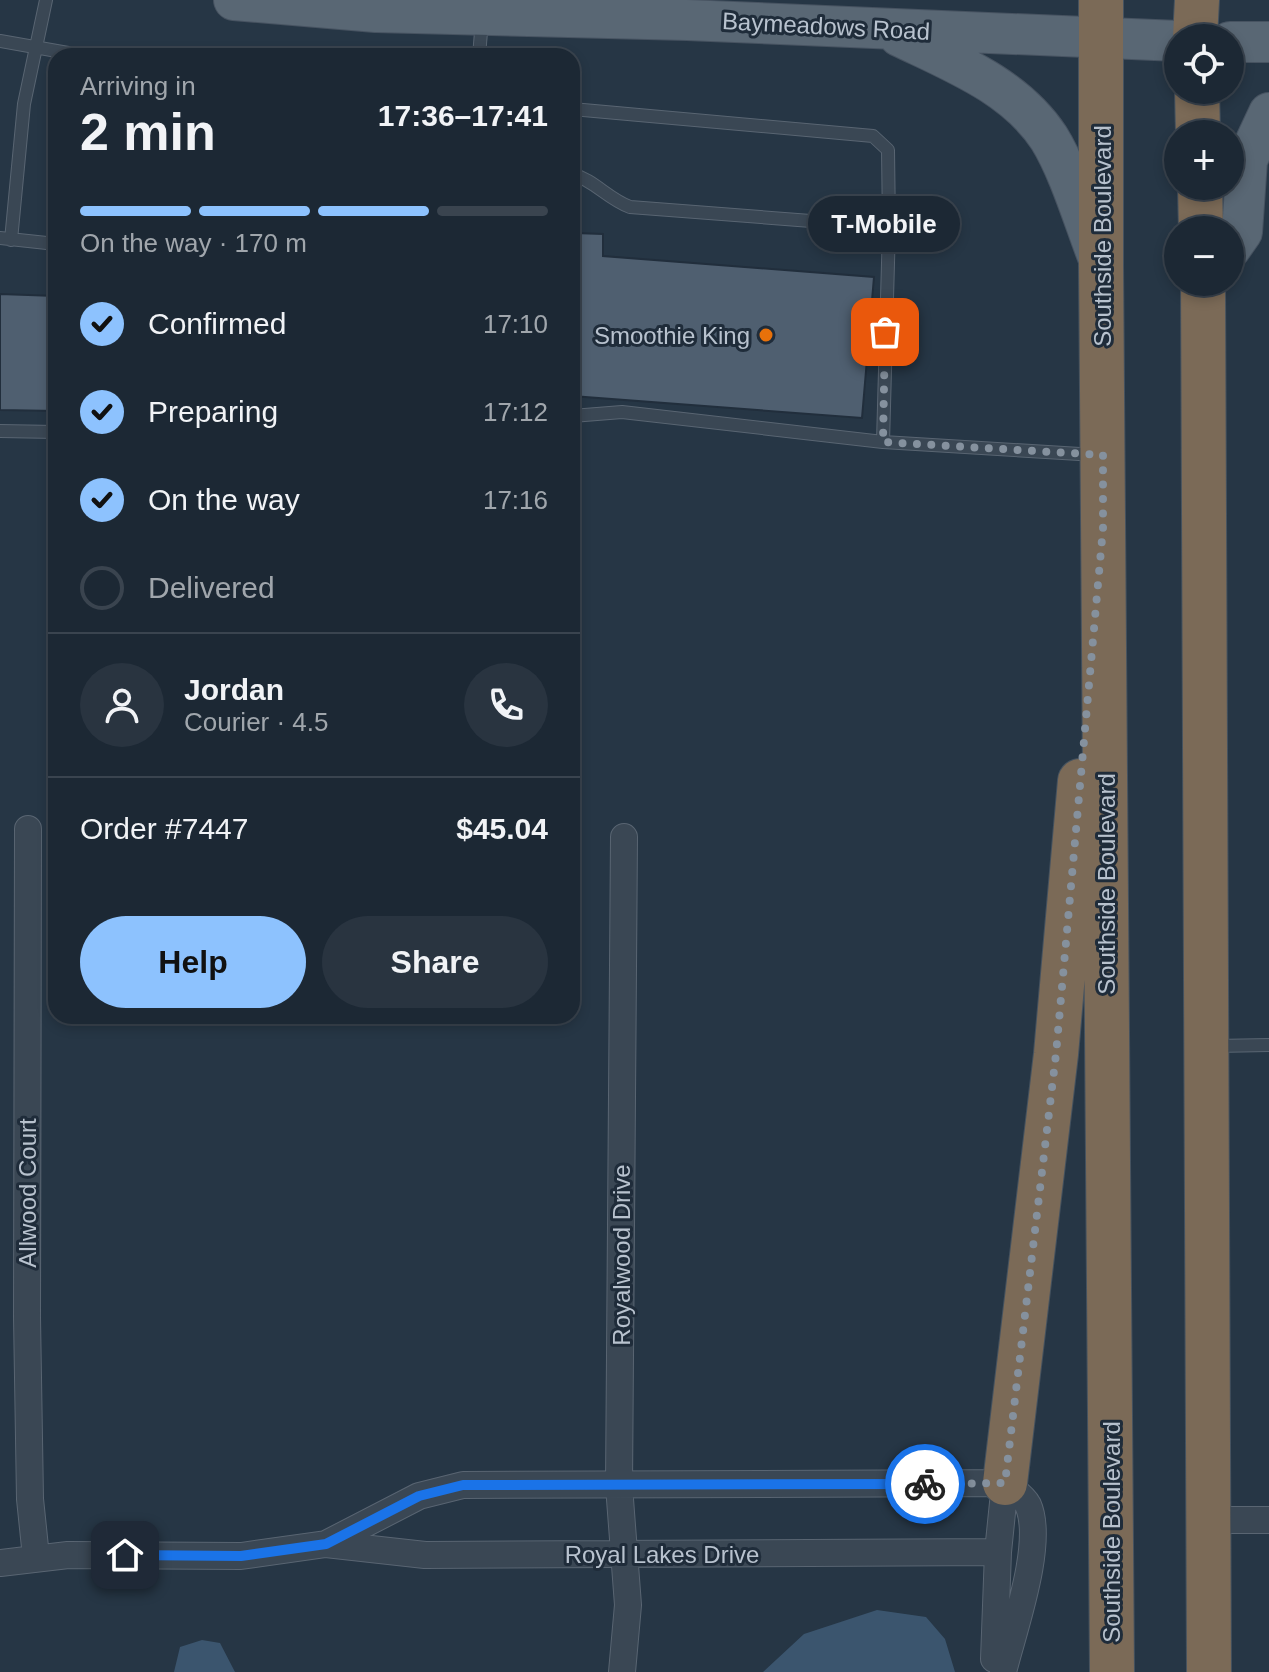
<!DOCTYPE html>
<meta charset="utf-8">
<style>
body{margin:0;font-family:Helvetica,sans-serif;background:#293440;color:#f1f3f6;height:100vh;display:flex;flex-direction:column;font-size:30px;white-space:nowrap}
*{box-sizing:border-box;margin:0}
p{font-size:26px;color:#a0a6ac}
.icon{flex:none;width:44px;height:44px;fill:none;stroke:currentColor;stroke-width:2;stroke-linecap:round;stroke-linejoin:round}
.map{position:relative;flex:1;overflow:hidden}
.side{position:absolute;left:48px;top:48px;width:532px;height:976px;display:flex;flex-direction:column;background:#1c2834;border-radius:24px;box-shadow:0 4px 12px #0003,0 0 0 2px #3a444f}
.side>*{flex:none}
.fabs{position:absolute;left:1164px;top:24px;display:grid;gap:16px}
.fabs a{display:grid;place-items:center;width:80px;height:80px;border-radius:50%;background:#1c2834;box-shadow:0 4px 12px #0003,0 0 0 2px #3a444f;font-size:40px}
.pin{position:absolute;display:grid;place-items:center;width:68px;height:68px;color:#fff;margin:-34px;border-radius:16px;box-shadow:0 4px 12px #0006}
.courier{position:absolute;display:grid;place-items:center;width:80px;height:80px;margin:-40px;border:6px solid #1a73e8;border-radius:50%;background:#fff;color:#222;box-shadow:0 2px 10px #0007}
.bubble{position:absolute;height:56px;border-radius:28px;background:#1c2834;box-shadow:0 4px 12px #0003,0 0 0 2px #3a444f;font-size:26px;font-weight:800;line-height:56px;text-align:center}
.summary em{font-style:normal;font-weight:800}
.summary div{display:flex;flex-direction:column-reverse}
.summary{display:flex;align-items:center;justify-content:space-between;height:136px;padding:0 32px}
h1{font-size:52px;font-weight:800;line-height:60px}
.bar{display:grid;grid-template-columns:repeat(4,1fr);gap:12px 8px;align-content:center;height:96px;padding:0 32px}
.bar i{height:10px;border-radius:6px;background:#3a444f}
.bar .on{background:#8dc2fe}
.bar p{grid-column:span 4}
.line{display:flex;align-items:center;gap:20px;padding:0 32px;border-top:2px solid #3a444f}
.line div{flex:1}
.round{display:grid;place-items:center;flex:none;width:84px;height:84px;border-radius:42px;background:#293440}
ol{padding:0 32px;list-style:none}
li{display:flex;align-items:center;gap:24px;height:88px}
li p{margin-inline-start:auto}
li .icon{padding:8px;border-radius:50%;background:#8dc2fe;color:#111;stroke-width:4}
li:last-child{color:#a0a6ac}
li i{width:44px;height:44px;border:4px solid #3a444f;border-radius:50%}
.button{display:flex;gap:16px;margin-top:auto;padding:16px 32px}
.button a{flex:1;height:92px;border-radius:48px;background:#8dc2fe;color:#111;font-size:32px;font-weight:800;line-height:92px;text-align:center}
.button a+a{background:#293440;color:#f1f3f6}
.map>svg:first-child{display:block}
.water{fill:#3b556e}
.building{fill:#4f5f70;stroke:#212e3c;stroke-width:2}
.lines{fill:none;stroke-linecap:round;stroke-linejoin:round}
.lane-casing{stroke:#596572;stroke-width:14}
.street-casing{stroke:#596572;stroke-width:28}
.primary-casing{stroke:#475361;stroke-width:42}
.highway-casing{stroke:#45525f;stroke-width:46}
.lane{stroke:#3a4754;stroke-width:12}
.street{stroke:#3a4754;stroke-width:26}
.primary{stroke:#596774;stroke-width:40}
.highway{stroke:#7b6a57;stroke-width:44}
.done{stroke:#85919e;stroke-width:8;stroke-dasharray:0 14.4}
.route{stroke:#1a73e8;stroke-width:10}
.food-dot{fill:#e8710a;stroke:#1f2c3a;stroke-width:3}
.labels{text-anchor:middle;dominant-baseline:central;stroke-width:6;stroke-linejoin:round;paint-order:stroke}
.street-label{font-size:24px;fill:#b8c2ce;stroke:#1f2c3a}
.poi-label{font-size:24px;fill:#b8c2ce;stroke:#1f2c3a;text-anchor:end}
</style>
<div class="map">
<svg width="1269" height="1672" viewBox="0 0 1269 1672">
<rect width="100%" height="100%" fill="#263645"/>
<!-- water -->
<path class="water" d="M877,1610L926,1617L945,1639L955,1672H763L804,1634Z
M202,1640L220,1643L235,1672H174L180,1647Z"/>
<!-- building -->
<path class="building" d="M572,202H577L576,233L603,234V256L874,277L862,418L572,396L574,320H572Z
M0,294L56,296V411L0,410Z"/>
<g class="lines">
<!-- lane casing -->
<g class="lane-casing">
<path id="lane" d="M0,41L85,56
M479,56L482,20
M572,109L873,136L888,150L889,227L883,442L1096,455
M572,174C594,180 608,199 630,207L889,227
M0,238L56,244
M11,240L24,104L46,0
M572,416L622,412L883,442
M0,431L56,432
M1215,1046L1269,1045"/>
</g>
<!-- street casing -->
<g class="street-casing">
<path id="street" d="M28,829L27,1317L30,1499L36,1557
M1210,1520H1269
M326,1544L419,1496L463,1485L1005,1483
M0,1563L68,1555L241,1556L326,1544L425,1555L998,1552
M994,1659L998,1552L1005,1483
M622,1672L628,1605L619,1486L624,837
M1003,1672C1013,1631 1045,1543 1028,1505C1024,1497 1012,1489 1005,1483"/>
</g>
<!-- primary casing -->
<g class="primary-casing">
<path id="primary" d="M234,0L376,12L687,20L1178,41
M899,36C953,62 1015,86 1049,138C1069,170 1084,221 1098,257
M1230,42H1269
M1230,249L1242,232L1247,160L1269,113"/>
</g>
<!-- highway casing -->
<g class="highway-casing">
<path id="highway" d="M1101,0V263L1112,1672
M1195,38L1197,0
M1197,90L1198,134
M1200,186L1201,230
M1203,282L1209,1672
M1005,1483L1056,1054L1080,781"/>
</g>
<!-- lane -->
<use href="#lane" class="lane"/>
<!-- street -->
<use href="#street" class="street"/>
<!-- primary -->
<use href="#primary" class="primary"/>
<!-- highway -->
<use href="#highway" class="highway"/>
</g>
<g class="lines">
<!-- done -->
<path class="done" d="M885,332L883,442L1103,455V528L1056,1054L1005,1483L925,1484"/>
<!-- route -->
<path class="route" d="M125,1555L241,1556L326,1544L419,1496L463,1485L925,1484"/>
</g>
<!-- markers -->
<circle class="food-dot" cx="766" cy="335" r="8"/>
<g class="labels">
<!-- street labels -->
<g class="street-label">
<text transform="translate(826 26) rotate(3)">Baymeadows Road</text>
<text transform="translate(1102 236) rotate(-90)">Southside Boulevard</text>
<text transform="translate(1106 884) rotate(-90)">Southside Boulevard</text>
<text transform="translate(27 1193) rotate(-90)">Allwood Court</text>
<text transform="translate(621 1255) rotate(-90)">Royalwood Drive</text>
<text transform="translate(1111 1532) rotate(-90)">Southside Boulevard</text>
<text x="662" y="1554">Royal Lakes Drive</text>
</g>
<!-- poi labels -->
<g class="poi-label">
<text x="750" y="335">Smoothie King</text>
</g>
</g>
</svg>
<div class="fabs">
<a><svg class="icon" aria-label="locate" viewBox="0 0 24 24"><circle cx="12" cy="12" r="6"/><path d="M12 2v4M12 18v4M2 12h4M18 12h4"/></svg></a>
<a>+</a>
<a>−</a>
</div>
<div class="pin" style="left:885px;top:332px;background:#ea580c"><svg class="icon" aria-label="bag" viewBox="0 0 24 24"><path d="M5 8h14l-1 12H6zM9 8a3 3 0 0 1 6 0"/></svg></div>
<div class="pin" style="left:125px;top:1555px;background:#1f2937"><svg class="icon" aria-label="home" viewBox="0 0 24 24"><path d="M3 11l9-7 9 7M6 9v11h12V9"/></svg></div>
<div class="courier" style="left:925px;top:1484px"><svg class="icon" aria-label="bike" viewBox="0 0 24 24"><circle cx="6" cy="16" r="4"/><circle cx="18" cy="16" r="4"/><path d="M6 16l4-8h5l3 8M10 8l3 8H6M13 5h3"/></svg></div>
<div class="bubble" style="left:808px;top:196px;width:152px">T-Mobile</div>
<section class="side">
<div class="summary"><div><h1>2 min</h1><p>Arriving in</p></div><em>17:36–17:41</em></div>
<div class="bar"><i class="on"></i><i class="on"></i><i class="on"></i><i></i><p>On the way · 170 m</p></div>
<ol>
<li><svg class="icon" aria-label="check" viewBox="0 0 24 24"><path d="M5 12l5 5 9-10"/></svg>Confirmed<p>17:10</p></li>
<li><svg class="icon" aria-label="check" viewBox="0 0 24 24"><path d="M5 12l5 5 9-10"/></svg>Preparing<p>17:12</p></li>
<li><svg class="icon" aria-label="check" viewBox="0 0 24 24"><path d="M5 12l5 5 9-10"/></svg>On the way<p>17:16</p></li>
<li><i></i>Delivered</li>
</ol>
<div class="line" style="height:144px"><a class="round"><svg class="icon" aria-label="person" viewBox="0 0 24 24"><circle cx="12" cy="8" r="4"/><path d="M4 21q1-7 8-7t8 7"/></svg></a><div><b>Jordan</b><p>Courier · 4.5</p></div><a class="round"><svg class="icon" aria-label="phone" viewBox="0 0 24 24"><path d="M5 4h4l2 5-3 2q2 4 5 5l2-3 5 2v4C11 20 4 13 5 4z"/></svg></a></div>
<div class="line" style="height:104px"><div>Order #7447</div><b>$45.04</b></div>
<div class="button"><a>Help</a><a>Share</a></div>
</section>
</div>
